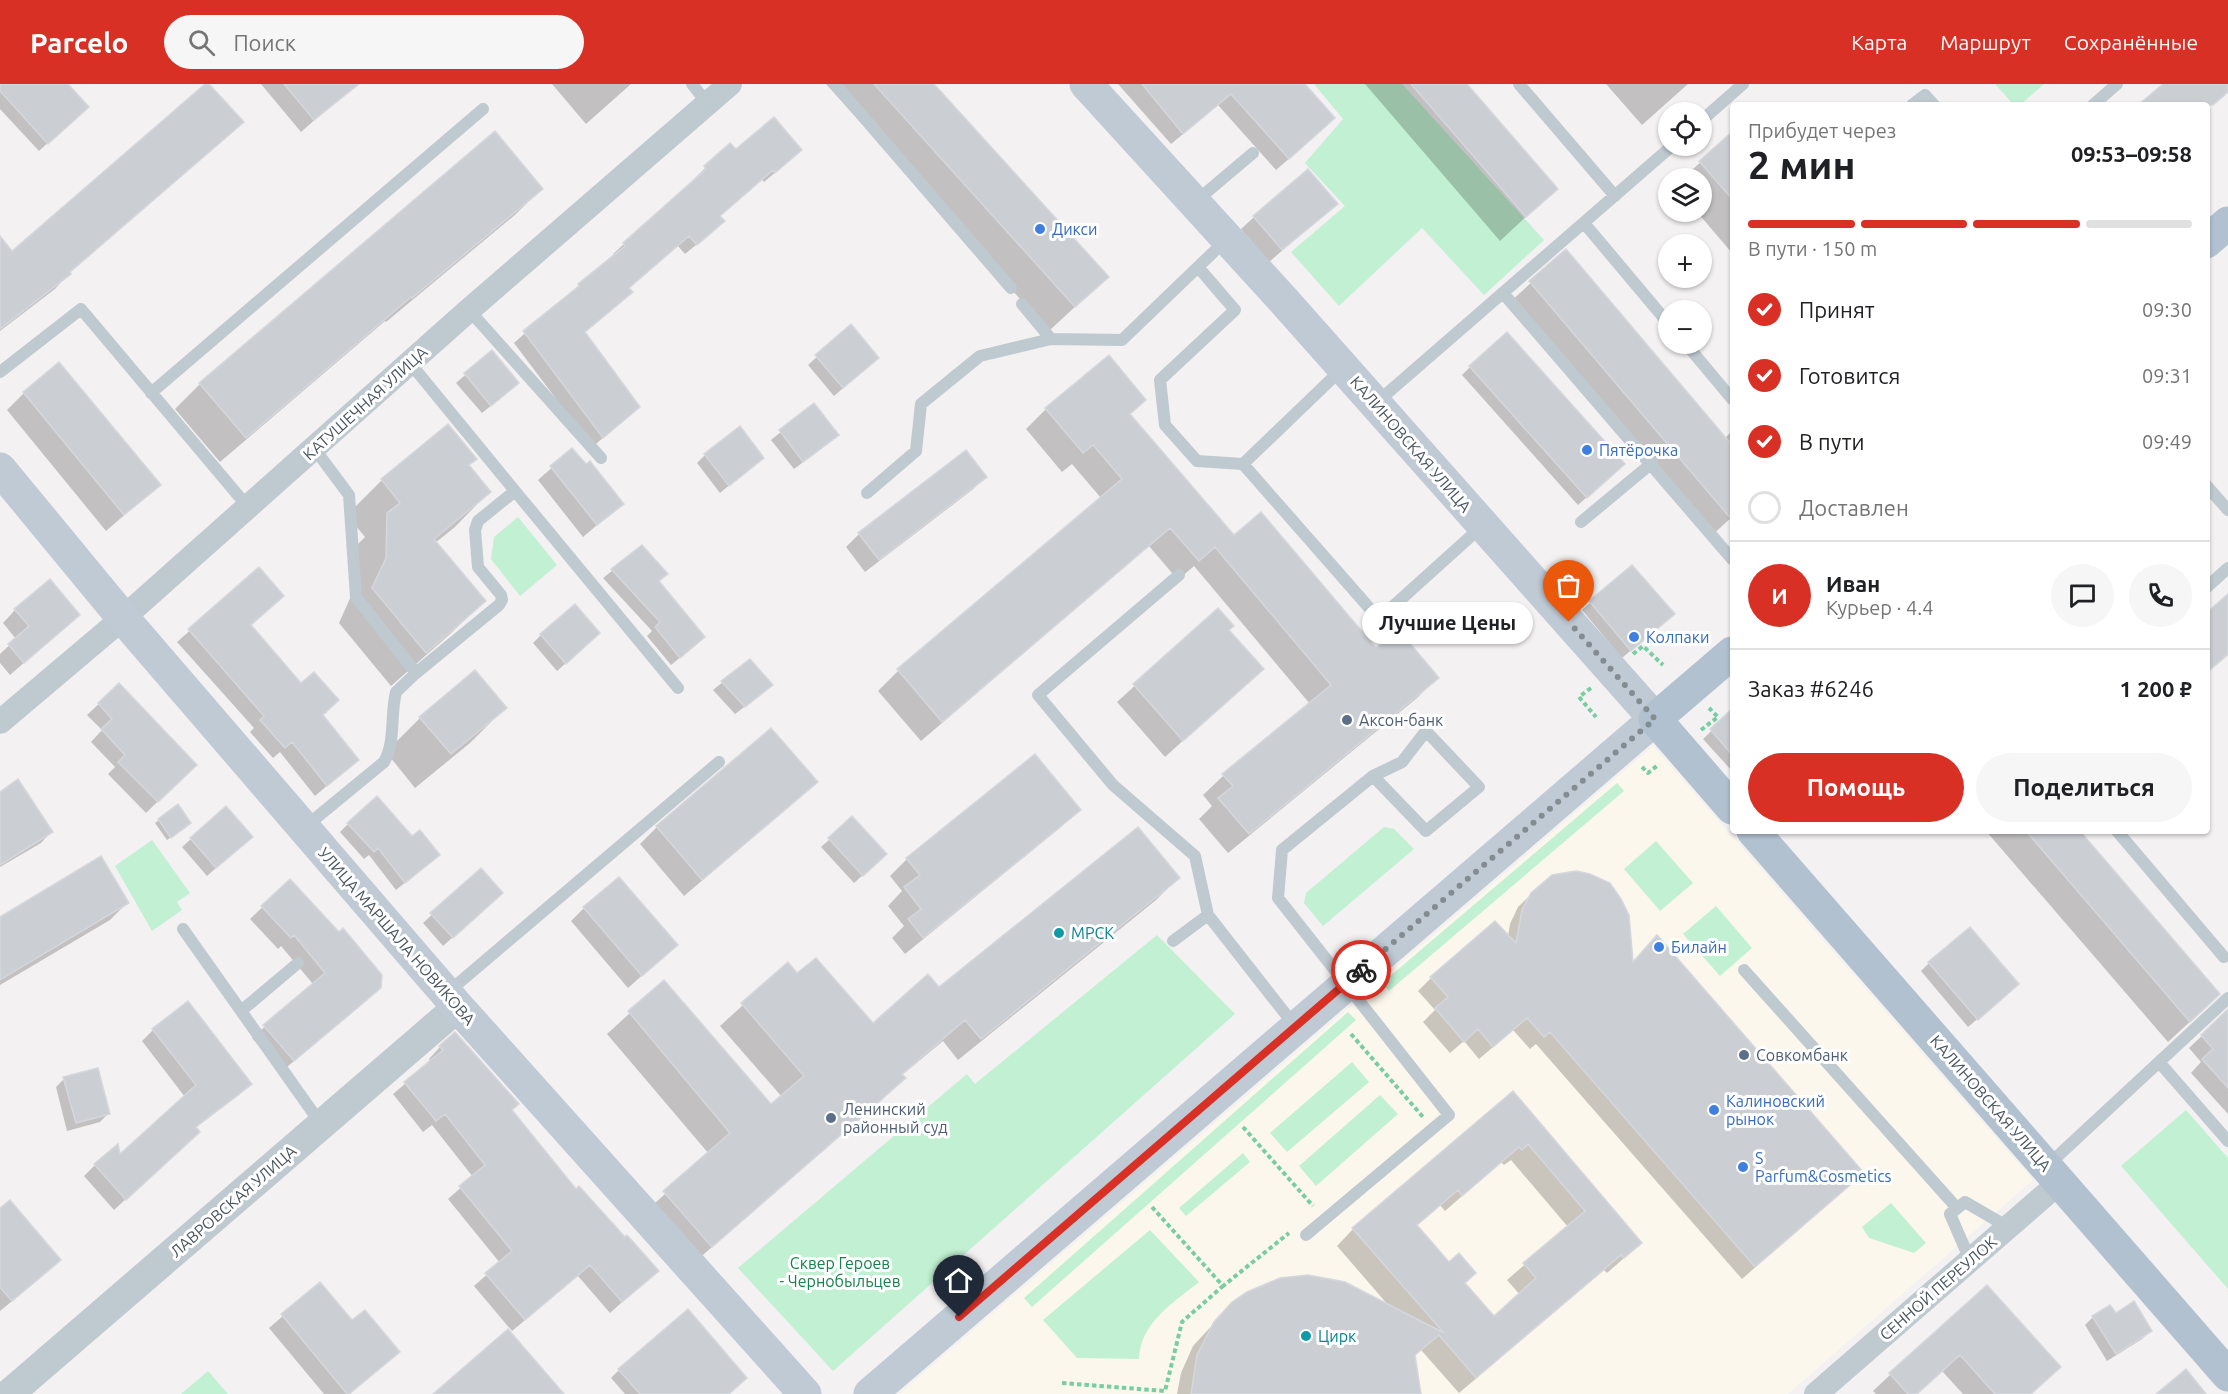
<!DOCTYPE html>
<html lang="ru">
<meta charset="utf-8">
<style>
body{margin:0;font-family:Ubuntu,sans-serif;background:#f6f6f6;color:#202124;height:100vh;display:flex;flex-direction:column;font-size:22px;white-space:nowrap}
*{box-sizing:border-box;margin:0}
p{font-size:20px;color:#757577}
.icon{flex:none;width:33px;height:33px;fill:none;stroke:currentColor;stroke-width:2;stroke-linecap:round;stroke-linejoin:round}
.map{position:relative;flex:1;overflow:hidden}
.panel{position:absolute;left:1730px;top:18px;width:480px;height:732px;display:flex;flex-direction:column;background:#fff;border-radius:6px;box-shadow:0 2px 4px #0004}
.panel>*{flex:none}
.tools{position:absolute;left:1658px;top:18px;display:grid;gap:12px}
.tools a{display:grid;place-items:center;width:54px;height:54px;border-radius:50%;background:#fff;box-shadow:0 2px 4px #0004;font-size:30px}
.pin{position:absolute;display:grid;place-items:center;width:51px;height:51px;color:#fff;margin:-62px -26px;border-radius:50% 50% 50% 0;rotate:-45deg;box-shadow:0 0 6px #0007}
.pin .icon{rotate:45deg}
.courier{position:absolute;display:grid;place-items:center;width:60px;height:60px;margin:-30px;border:4px solid #d93025;border-radius:50%;background:#fff;color:#222;box-shadow:0 2px 8px #0007}
.bubble{position:absolute;height:42px;border-radius:21px;background:#fff;box-shadow:0 2px 4px #0004;font-size:20px;font-weight:600;line-height:42px;text-align:center}
.summary em{font-style:normal;font-weight:600}
.summary div{display:flex;flex-direction:column-reverse}
.summary{display:flex;align-items:center;justify-content:space-between;height:102px;padding:0 18px}
h1{font-size:39px;font-weight:600;line-height:45px}
.bar{display:grid;grid-template-columns:repeat(4,1fr);gap:9px 6px;align-content:center;height:72px;padding:0 18px}
.bar i{height:8px;border-radius:4px;background:#e0e0e0}
.bar .on{background:#d93025}
.bar p{grid-column:span 4}
.line{display:flex;align-items:center;gap:15px;padding:0 18px;border-top:2px solid #e0e0e0}
.line div{flex:1}
.round{display:grid;place-items:center;flex:none;width:63px;height:63px;border-radius:32px;background:#f6f6f6}
ol{padding:0 18px;list-style:none}
li{display:flex;align-items:center;gap:18px;height:66px}
li p{margin-inline-start:auto}
li .icon{padding:6px;border-radius:50%;background:#d93025;color:#fff;stroke-width:4}
li:last-child{color:#757577}
li i{width:33px;height:33px;border:3px solid #e0e0e0;border-radius:50%}
.action{display:flex;gap:12px;margin-top:auto;padding:12px 18px}
.action a{flex:1;height:69px;border-radius:36px;background:#d93025;color:#fff;font-size:24px;font-weight:600;line-height:69px;text-align:center}
.action a+a{background:#f6f6f6;color:#202124}
header{display:flex;align-items:center;gap:36px;box-sizing:border-box;height:84px;padding:0 30px;background:#d93025;color:#fff}
header strong{font-size:28px}
nav{display:flex;gap:33px;margin-inline-start:auto;font-size:21px}
.search{width:420px;height:54px;background:#f6f6f6;display:flex;align-items:center;gap:15px;box-sizing:border-box;padding:0 21px;border-radius:33px;color:#757577;font-size:22px}
.map>svg:first-child{display:block}
.commercial{fill:#fcf7ec}
.green{fill:#c1f0d2}
.shadow{fill:#0003;fill-rule:evenodd}
.building{fill:#cbced3;stroke:#d5d7dc;stroke-width:1.5;fill-rule:evenodd}
.lines{fill:none;stroke-linecap:round;stroke-linejoin:round}
.path{stroke:#78cea2;stroke-width:4;stroke-dasharray:4.5 3;stroke-linecap:butt}
.service{stroke:#bfc9d0;stroke-width:12}
.minor{stroke:#bfc9d0;stroke-width:24}
.tertiary{stroke:#bfc9d0;stroke-width:30}
.secondary{stroke:#bfcad5;stroke-width:33}
.primary{stroke:#b1c1cf;stroke-width:33}
.done{stroke:#848c92;stroke-width:6;stroke-dasharray:0 10.8}
.route{stroke:#d93025;stroke-width:8}
.shop-dot{fill:#3f7fe0;stroke:#fff;stroke-width:2}
.service-dot{fill:#5c6f8a;stroke:#fff;stroke-width:2}
.culture-dot{fill:#0f9aa8;stroke:#fff;stroke-width:2}
.labels{text-anchor:middle;dominant-baseline:central;stroke-width:6;stroke-linejoin:round;paint-order:stroke}
.shop-label{font-size:16px;fill:#366cbe;stroke:#fff;text-anchor:start}
.street-label{font-size:16px;fill:#49555f;stroke:#fff}
.service-label{font-size:16px;fill:#4e5e75;stroke:#fff;text-anchor:start}
.culture-label{font-size:16px;fill:#0d838f;stroke:#fff;text-anchor:start}
.park-label{font-size:16px;fill:#17824b;stroke:#fff}
</style>
<header>
<strong>Parcelo</strong>
<div class="search"><svg class="icon" aria-label="search" viewBox="0 0 24 24"><circle cx="10" cy="10" r="6"/><path d="M15 15l6 6"/></svg>Поиск</div>
<nav><a>Карта</a><a>Маршрут</a><a>Сохранённые</a></nav>
</header>
<div class="map">
<svg width="2228" height="1310" viewBox="0 0 2228 1310">
<rect width="100%" height="100%" fill="#f3f1f1"/>
<!-- commercial -->
<path class="commercial" d="M1653,662L2033,1096L1788,1310H899Z"/>
<!-- green -->
<path class="green" d="M1314,0H1402L1544,156L1484,211L1422,144L1339,222L1291,168L1345,122L1305,79L1343,35Z
M1995,0H2044L2020,21H2014Z
M518,433L557,481L520,512L491,475L494,453Z
M1617,699L1624,707L1389,907L1382,899Z
M1384,743L1394,745L1414,765L1323,842L1304,819L1306,809Z
M152,756L190,809L177,818L182,826L152,847L115,782Z
M1656,757L1693,799L1660,827L1624,785Z
M1716,822L1752,864L1720,892L1683,850Z
M1157,851L1235,930L833,1287L738,1184L967,990L975,1000Z
M1348,928L1356,936L1032,1223L1024,1214Z
M1352,978L1369,998L1287,1068L1270,1049Z
M1380,1011L1398,1030L1316,1102L1299,1082Z
M2186,1026L2228,1074V1205L2121,1082Z
M1243,1069L1250,1078L1186,1132L1179,1124Z
M1891,1119L1926,1159L1914,1169L1869,1154L1862,1143Z
M1150,1146L1199,1198C1173,1219 1140,1239 1139,1275L1077,1274L1043,1236Z
M208,1287L228,1310H181Z"/>
<!-- shadow -->
<path class="shadow" d="M0,0H66L78,31L39,67L0,25Z
M261,0H346L350,5L301,48Z
M552,0H631L586,40Z
M826,0H932L1107,193L1049,247Z
M1118,0H1303L1322,46L1276,86L1218,21L1171,60Z
M1365,0H1465L1556,105L1500,157Z
M1606,0H1688L1642,41Z
M1732,50V169L1697,128H1701V94H1683Z
M227,53L69,189L55,205L0,247V155L12,169Z
M736,68L790,76L764,98L762,95L719,133L712,148L685,170L678,162L627,205L584,249L638,323L596,360H590L514,259L579,201L615,172L613,170L624,160L696,96L695,94L705,84Z
M541,105L516,130L386,238L385,237L220,378L175,325L200,300Z
M1336,120L1269,178L1241,145L1254,133Z
M1566,167L1725,354L1732,347V433L1709,454L1509,219Z
M851,242L869,282L834,312L808,281Z
M492,268L509,307L482,329L456,299Z
M59,280L159,401L106,447L7,326L24,309Z
M1470,283L1615,388L1578,421L1462,291Z
M1144,316L1129,331L1233,453L1376,566L1437,594L1417,614L1228,769L1199,735L1212,722L1203,711L1224,691L1310,620L1194,482L1178,496L1149,462L921,657L878,607L898,587L1101,414L1072,380L1062,388L1026,345L1046,325Z
M814,321L829,359L794,385L771,356Z
M447,342L468,382L489,408L455,443L435,459L484,517L449,551L391,602L339,539L352,510L353,465L365,453L347,431L382,396Z
M572,366L622,420L583,453L538,396Z
M705,371L762,374L720,409L697,379Z
M985,393L972,406L865,488L846,463L859,450Z
M642,463L658,498L695,561L671,581L647,552L652,547L603,494Z
M1632,483L1664,538L1622,574L1582,526Z
M259,485L249,542L357,676L315,712L280,668L273,674L250,648L254,644L177,558Z
M2228,509V571L2206,590V531L2224,516Z
M15,526L65,543L10,591L0,579V570L16,555L3,539Z
M1218,526L1228,546L1262,585L1165,673L1117,618Z
M541,551L590,558L557,587L533,559Z
M749,577L763,609L735,630L713,606Z
M119,601L195,681L146,729L108,690L115,683L91,658L102,646L87,631Z
M505,624L470,659L415,704L386,668L420,634Z
M1732,627V687L1703,655Z
M815,698L798,715L684,812L640,760L657,743Z
M0,710L51,748L41,759L0,783Z
M1079,726L1061,743L905,870L892,854L904,842L888,822L902,807L890,792L907,775Z
M159,736L186,743L167,756L155,739Z
M348,740L429,779L396,806L369,771L364,775L340,748Z
M1986,747H2078L2195,933L2168,958Z
M191,755L242,761L207,792L182,763Z
M830,755L873,782L854,799L821,763Z
M480,786L492,818L443,862L423,839Z
M1178,794L1156,816L958,976L943,957L902,991L904,994L882,1016L689,1183L643,1130L709,1070L607,950L664,898L771,1022L782,1013L720,942L788,880L797,891L873,942L939,906Z
M290,797L367,916L281,988L252,954L313,900L281,862L278,865L250,835Z
M1545,797L1632,880L1862,1089L1742,1195L1536,960L1530,965L1513,946L1479,975L1464,957L1450,969L1423,938L1435,926L1418,907L1431,894L1508,852L1510,840L1518,823Z
M127,819L110,836L0,901V835Z
M584,824L676,861L628,904L571,837Z
M1929,879L2009,908L1968,943L1921,887Z
M2228,927V1030L2191,989L2201,978L2189,964Z
M153,946L250,1000L239,1011L195,1044L187,1059L114,1126L84,1092L95,1081L119,1073L185,1013L142,957Z
M440,963L510,1027L576,1107L657,1187L610,1229L578,1192L512,1247L474,1202L500,1179L448,1115L473,1093L432,1041L423,1048L393,1010L431,978L429,975Z
M64,995L108,1030L100,1038L67,1047L56,1003Z
M1513,1009L1640,1159L1623,1175L1607,1189L1604,1186L1459,1309L1421,1266L1414,1272L1419,1310H1177L1181,1289L1193,1262L1229,1223L1388,1221L1337,1162L1353,1145ZM1511,1076L1568,1143L1507,1196L1520,1211L1494,1234L1416,1142L1440,1121L1445,1127L1501,1078L1504,1081Z
M0,1126L46,1189L0,1227Z
M320,1200L352,1238L398,1268L350,1310H324L269,1244Z
M1987,1203L2031,1310H1963L1942,1287L1917,1310H1876L1873,1307L1891,1290Z
M2115,1231L2150,1247L2142,1255L2107,1277L2085,1241L2093,1233Z
M619,1286L728,1310H625L611,1294Z"/>
<!-- building -->
<path class="building" d="M0,0H68L89,23L48,60L0,7Z
M205,0H209L244,38L70,188L71,190L0,245V152L12,167Z
M284,0H359L314,36Z
M874,0H934L1109,193L1075,223Z
M1142,0H1305L1335,34L1289,75L1231,10L1183,50Z
M1411,0H1467L1558,105L1526,133Z
M2163,0H2228V8L2213,21H2138Z
M774,33L802,66L775,89L773,86L720,132L725,137L697,161L689,152L629,204L633,208L585,248L640,323L603,354L523,247L579,202L578,200L625,162L623,159L706,85L704,82L730,59L736,65Z
M495,47L543,105L412,214L411,213L246,354L199,299Z
M1732,48V115L1699,77Z
M1308,85L1338,120L1282,166L1253,132Z
M1566,165L1732,361V436L1529,197Z
M851,240L879,274L843,304L815,271Z
M1507,248L1625,380L1587,414L1469,282Z
M492,266L519,299L491,322L464,289Z
M1109,271L1146,316L1130,330L1234,451L1261,428L1376,564L1398,545L1439,594L1249,750L1218,714L1233,702L1222,690L1331,601L1215,463L1199,477L1170,444L942,638L897,585L1122,395L1093,361L1083,369L1045,324Z
M59,278L161,401L124,431L23,308Z
M814,319L839,351L803,378L779,346Z
M448,340L477,375L469,381L491,408L434,455L486,517L426,569L372,504L386,474L387,429L400,419L381,395Z
M740,342L764,374L729,402L704,370Z
M572,364L586,380L590,377L624,420L597,441L550,382Z
M966,366L987,393L879,476L858,449Z
M642,461L668,490L659,497L705,553L680,574L655,543L660,538L611,485Z
M1632,481L1675,530L1631,567L1589,517Z
M259,483L284,512L251,541L301,599L314,588L339,616L323,631L359,676L327,702L292,658L285,664L260,636L264,632L188,545Z
M50,495L80,531L24,579L8,560L29,542L14,525Z
M2228,510V570L2206,589V529Z
M575,520L600,549L566,580L540,550Z
M1218,524L1234,542L1229,546L1264,585L1183,657L1133,600Z
M750,575L773,601L745,623L721,597Z
M475,586L507,624L451,670L419,633Z
M119,599L197,681L158,718L118,678L125,671L101,645L112,635L98,619Z
M1732,625V671L1710,645Z
M771,644L818,698L702,796L656,742Z
M1035,670L1081,726L923,854L908,835L921,825L904,803L920,791L906,774Z
M18,695L53,748L0,781V708Z
M377,712L412,752L420,746L440,771L405,799L378,764L374,768L347,739Z
M178,720L191,739L171,754L158,735Z
M226,722L253,753L216,784L190,754Z
M852,732L887,770L863,792L828,754Z
M1138,743L1180,794L981,955L965,936L902,990L906,994L712,1163L663,1107L730,1049L628,927L664,896L771,1020L804,992L741,919L788,878L797,889L816,874L873,939L928,890L939,903Z
M2026,747H2080L2220,910L2190,938Z
M101,772L129,819L0,896V833Z
M481,784L503,809L453,854L430,829Z
M1576,787L1590,790L1610,799L1621,815L1629,831L1633,878L1657,851L1864,1089L1755,1183L1550,948L1544,953L1527,934L1493,963L1478,945L1464,958L1435,924L1448,913L1430,893L1495,837L1516,859L1522,826L1531,809L1552,791Z
M619,793L678,861L642,892L583,823Z
M290,795L339,848L343,844L382,891L381,904L294,977L263,941L325,889L294,851L291,854L261,822Z
M1970,843L2019,900L1978,936L1928,878Z
M188,917L252,1000L196,1043L200,1048L126,1116L94,1080L118,1060L120,1070L196,1001L152,945Z
M2228,925V1004L2202,975L2213,965L2201,951Z
M455,948L519,1020L512,1026L576,1105L579,1102L625,1153L627,1151L659,1187L622,1218L590,1181L525,1236L485,1189L512,1167L459,1102L485,1081L445,1030L436,1037L404,998L443,966L439,962Z
M98,984L110,1030L76,1039L63,993Z
M1513,1007L1642,1159L1624,1174L1621,1171L1476,1294L1439,1251L1415,1271L1421,1310H1191L1197,1271L1214,1238L1232,1218L1247,1208L1280,1194L1308,1191L1345,1198L1444,1249L1352,1144ZM1528,1060L1585,1127L1523,1179L1536,1194L1494,1232L1465,1199L1476,1189L1459,1169L1449,1178L1417,1141L1458,1106L1462,1112L1519,1063L1522,1066Z
M10,1116L61,1176L12,1217L0,1203V1124Z
M320,1198L352,1236L365,1226L400,1268L349,1310H347L281,1230Z
M1987,1201L2061,1283L2031,1310H1995L1960,1271L1917,1310H1908L1889,1289Z
M2134,1217L2152,1247L2116,1270L2092,1232L2110,1221L2116,1229Z
M688,1225L747,1294L729,1310H640L618,1285Z
M508,1245L564,1310H433Z
M2186,1285L2206,1310H2156Z"/>
<g class="lines">
<!-- path -->
<path class="path" d="M1633,570L1643,562L1663,581
M1591,604L1579,613L1596,633
M1701,646L1718,633L1709,624
M1642,683L1648,689L1658,681
M1351,950L1423,1033
M1243,1043L1313,1122
M1152,1123L1223,1202L1289,1149
M1062,1299L1165,1307L1182,1238L1223,1202"/>
<!-- service -->
<path class="service" d="M692,0L708,20
M835,0L1011,204
M1519,0L1615,112
M1912,21L1925,11L1934,21
M2093,21L2117,0
M1701,37L1743,0
M1195,118L1253,69
M1584,139L1668,239
M1198,183L1235,226L1160,296L1165,341L1197,377L1243,380L1343,284
M1503,209L1732,475
M1022,220L1051,255L1122,256L1226,156
M469,226L601,374
M1686,260L1732,315
M0,288L81,225L248,423
M151,309L483,25
M1376,319L1672,62
M314,364L349,411L356,513L416,589L499,521L502,516L501,511L478,483L475,446L478,437L515,407L410,279
M1243,380L1379,535L1481,443
M2206,401L2228,426
M515,407L678,604
M867,409L916,367L921,320L980,272L1051,255
M1581,438L1652,379
M1179,491L1038,611L1113,701L1195,772L1208,831
M2206,504L2228,484
M305,743L384,678C396,657 390,631 396,608L416,589
M2117,747L2224,873
M183,845L321,1040
M1173,857L1208,831L1295,942
M1744,886L1957,1124
M447,909L719,678
M241,927L298,879
M2159,978L2228,1057
M2047,1082L2228,914
M1306,1151L1449,1031L1278,814L1282,766L1373,692L1426,747L1479,703L1426,647L1402,678L1373,692
M1970,1176L1950,1130L1965,1118L2008,1143"/>
<!-- minor -->
<path class="minor" d="M0,638L123,534L469,226L730,0
M1816,1310L2060,1098"/>
<!-- tertiary -->
<path class="tertiary" d="M9,1310L458,923"/>
<!-- secondary -->
<path class="secondary" d="M0,385L123,534L458,923L805,1310
M870,1310L1655,635L1285,218L1086,0"/>
<!-- primary -->
<path class="primary" d="M2206,158L2228,139
M1732,569L1655,635L1732,724
M1753,747L2228,1291"/>
</g>
<g class="lines">
<!-- done -->
<path class="done" d="M1361,886L1655,635L1569,538"/>
<!-- route -->
<path class="route" d="M959,1233L1361,886"/>
</g>
<!-- markers -->
<g class="shop-dot">
<circle cx="1040" cy="145" r="6"/>
<circle cx="1587" cy="366" r="6"/>
<circle cx="1634" cy="553" r="6"/>
<circle cx="1659" cy="863" r="6"/>
<circle cx="1714" cy="1026" r="6"/>
<circle cx="1743" cy="1083" r="6"/>
</g>
<g class="service-dot">
<circle cx="1347" cy="636" r="6"/>
<circle cx="1744" cy="971" r="6"/>
<circle cx="831" cy="1034" r="6"/>
</g>
<g class="culture-dot">
<circle cx="1059" cy="849" r="6"/>
<circle cx="1306" cy="1252" r="6"/>
</g>
<g class="labels">
<!-- shop labels -->
<g class="shop-label">
<text x="1052" y="145">Дикси</text>
<text x="1599" y="366">Пятёрочка</text>
<text x="1646" y="553">Колпаки</text>
<text x="1671" y="863">Билайн</text>
<text x="1726" y="1017">Калиновский<tspan x="1726" dy="18">рынок</tspan></text>
<text x="1755" y="1074">S<tspan x="1755" dy="18">Parfum&amp;Cosmetics</tspan></text>
</g>
<!-- street labels -->
<g class="street-label">
<text transform="translate(365 319) rotate(-42)">КАТУШЕЧНАЯ УЛИЦА</text>
<text transform="translate(1411 360) rotate(49)">КАЛИНОВСКАЯ УЛИЦА</text>
<text transform="translate(397 852) rotate(49)">УЛИЦА МАРШАЛА НОВИКОВА</text>
<text transform="translate(1991 1019) rotate(49)">КАЛИНОВСКАЯ УЛИЦА</text>
<text transform="translate(233 1117) rotate(-41)">ЛАВРОВСКАЯ УЛИЦА</text>
<text transform="translate(1938 1204) rotate(-41)">СЕННОЙ ПЕРЕУЛОК</text>
</g>
<!-- service labels -->
<g class="service-label">
<text x="1359" y="636">Аксон-банк</text>
<text x="1756" y="971">Совкомбанк</text>
<text x="843" y="1025">Ленинский<tspan x="843" dy="18">районный суд</tspan></text>
</g>
<!-- culture labels -->
<g class="culture-label">
<text x="1071" y="849">МРСК</text>
<text x="1318" y="1252">Цирк</text>
</g>
<!-- park labels -->
<g class="park-label">
<text x="840" y="1179">Сквер Героев<tspan x="840" dy="18">- Чернобыльцев</tspan></text>
</g>
</g>
</svg>
<div class="tools">
<a><svg class="icon" aria-label="locate" viewBox="0 0 24 24"><circle cx="12" cy="12" r="6"/><path d="M12 2v4M12 18v4M2 12h4M18 12h4"/></svg></a>
<a><svg class="icon" aria-label="layers" viewBox="0 0 24 24"><path d="M12 4l9 5-9 5-9-5zM3 14l9 5 9-5"/></svg></a>
<a>+</a>
<a>−</a>
</div>
<div class="pin" style="left:1569px;top:538px;background:#ea580c"><svg class="icon" aria-label="bag" viewBox="0 0 24 24"><path d="M5 8h14l-1 12H6zM9 8a3 3 0 0 1 6 0"/></svg></div>
<div class="pin" style="left:959px;top:1233px;background:#1f2937"><svg class="icon" aria-label="home" viewBox="0 0 24 24"><path d="M3 11l9-7 9 7M6 9v11h12V9"/></svg></div>
<div class="courier" style="left:1361px;top:886px"><svg class="icon" aria-label="bike" viewBox="0 0 24 24"><circle cx="6" cy="16" r="4"/><circle cx="18" cy="16" r="4"/><path d="M6 16l4-8h5l3 8M10 8l3 8H6M13 5h3"/></svg></div>
<div class="bubble" style="left:1362px;top:518px;width:171px">Лучшие Цены</div>
<section class="panel">
<div class="summary"><div><h1>2 мин</h1><p>Прибудет через</p></div><em>09:53–09:58</em></div>
<div class="bar"><i class="on"></i><i class="on"></i><i class="on"></i><i></i><p>В пути · 150 m</p></div>
<ol>
<li><svg class="icon" aria-label="check" viewBox="0 0 24 24"><path d="M5 12l5 5 9-10"/></svg>Принят<p>09:30</p></li>
<li><svg class="icon" aria-label="check" viewBox="0 0 24 24"><path d="M5 12l5 5 9-10"/></svg>Готовится<p>09:31</p></li>
<li><svg class="icon" aria-label="check" viewBox="0 0 24 24"><path d="M5 12l5 5 9-10"/></svg>В пути<p>09:49</p></li>
<li><i></i>Доставлен</li>
</ol>
<div class="line" style="height:108px"><b class="round" style="background:#d93025;color:#fff">И</b><div><b>Иван</b><p>Курьер · 4.4</p></div><a class="round"><svg class="icon" aria-label="chat" viewBox="0 0 24 24"><path d="M4 5h16v11H9l-5 4z"/></svg></a><a class="round"><svg class="icon" aria-label="phone" viewBox="0 0 24 24"><path d="M5 4h4l2 5-3 2q2 4 5 5l2-3 5 2v4C11 20 4 13 5 4z"/></svg></a></div>
<div class="line" style="height:78px"><div>Заказ #6246</div><b>1 200 ₽</b></div>
<div class="action"><a>Помощь</a><a>Поделиться</a></div>
</section>
</div>
